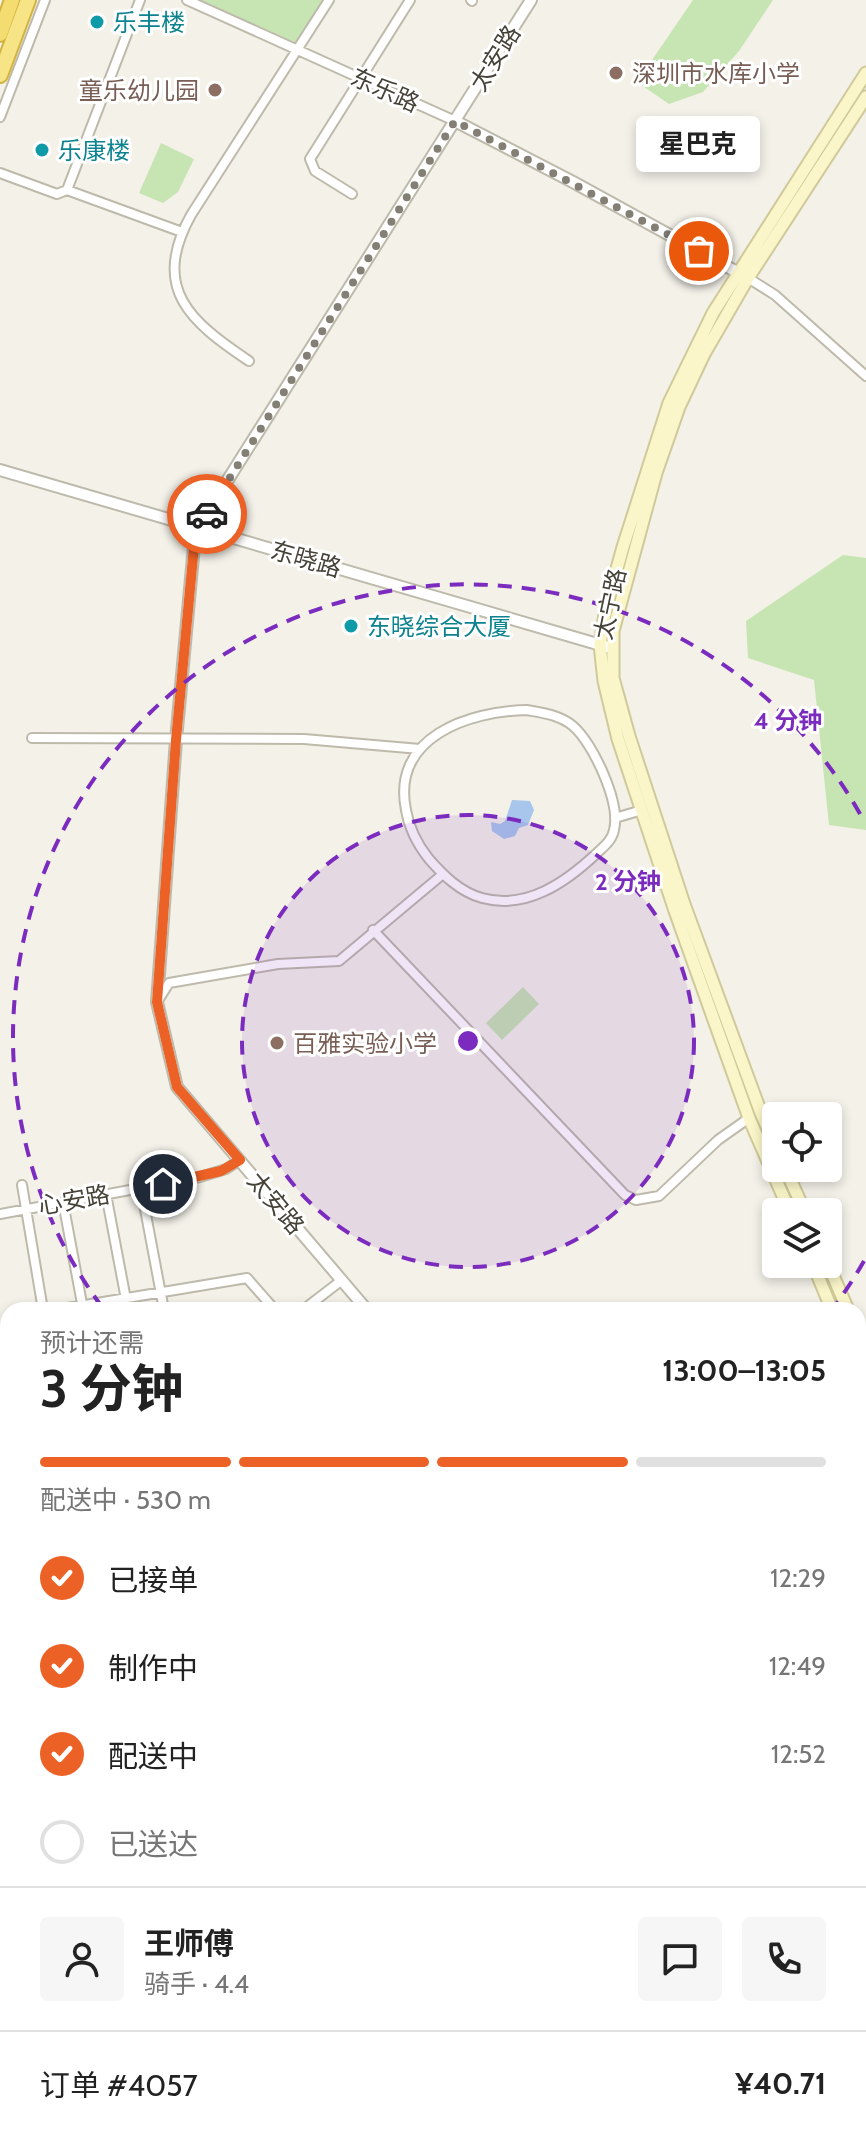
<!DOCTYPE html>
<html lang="zh">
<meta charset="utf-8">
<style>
body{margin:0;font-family:Cabin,"Noto Sans SC",sans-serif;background:#f6f6f6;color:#222;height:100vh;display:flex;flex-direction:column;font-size:30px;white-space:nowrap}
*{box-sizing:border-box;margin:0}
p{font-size:26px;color:#767676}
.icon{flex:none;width:44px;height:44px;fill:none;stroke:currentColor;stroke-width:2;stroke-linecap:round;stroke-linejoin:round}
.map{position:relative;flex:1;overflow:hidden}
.details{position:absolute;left:0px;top:1302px;width:866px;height:848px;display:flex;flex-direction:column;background:#fff;border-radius:24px 24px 0 0;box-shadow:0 4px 12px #0003}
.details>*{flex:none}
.tools{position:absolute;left:762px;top:1102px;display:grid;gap:16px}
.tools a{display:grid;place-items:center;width:80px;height:80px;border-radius:8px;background:#fff;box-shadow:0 4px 12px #0003;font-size:40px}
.pin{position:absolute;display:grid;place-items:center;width:68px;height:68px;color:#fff;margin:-34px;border:4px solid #fff;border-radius:50%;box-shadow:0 2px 8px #0007}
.courier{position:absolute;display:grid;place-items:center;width:80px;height:80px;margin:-40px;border:6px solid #ec6125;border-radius:50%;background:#fff;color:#222;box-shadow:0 2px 10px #0007}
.bubble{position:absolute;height:56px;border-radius:8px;background:#fff;box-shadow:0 4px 12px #0003;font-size:26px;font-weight:700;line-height:56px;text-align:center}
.headline em{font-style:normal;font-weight:700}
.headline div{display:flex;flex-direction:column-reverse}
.headline{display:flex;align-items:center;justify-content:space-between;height:136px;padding:0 40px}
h1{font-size:52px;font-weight:700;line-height:60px}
.bar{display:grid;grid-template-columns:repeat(4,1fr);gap:12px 8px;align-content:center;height:96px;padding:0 40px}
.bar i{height:10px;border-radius:6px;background:#e0e0e0}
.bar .current{background:#ec6125}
.bar p{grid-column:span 4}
.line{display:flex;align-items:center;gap:20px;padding:0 40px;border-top:2px solid #e0e0e0}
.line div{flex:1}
.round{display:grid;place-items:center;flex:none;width:84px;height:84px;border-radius:8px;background:#f6f6f6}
ol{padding:0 40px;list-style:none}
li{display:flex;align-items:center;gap:24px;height:88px}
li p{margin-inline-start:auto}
li .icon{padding:8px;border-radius:50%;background:#ec6125;color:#fff;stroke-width:4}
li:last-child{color:#767676}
li i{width:44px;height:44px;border:4px solid #e0e0e0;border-radius:50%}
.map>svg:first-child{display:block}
.green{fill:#c7e4b3}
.water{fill:#a8c6ec}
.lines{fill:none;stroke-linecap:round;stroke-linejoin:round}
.minor-casing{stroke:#bebaab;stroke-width:12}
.tertiary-casing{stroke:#bebaab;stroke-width:14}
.secondary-casing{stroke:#d0c99a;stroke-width:15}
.trunk-casing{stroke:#d3b341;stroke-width:18}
.motorway-casing{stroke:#d3b341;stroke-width:18}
.minor{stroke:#fff;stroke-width:8}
.tertiary{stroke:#fff;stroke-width:10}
.secondary{stroke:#fbf6c9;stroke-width:11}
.trunk{stroke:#f6e486;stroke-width:14}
.motorway{stroke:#f5dc71;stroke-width:14}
.done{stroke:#837f75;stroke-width:8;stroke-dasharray:0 14.4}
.route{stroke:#ec6125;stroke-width:10}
.ring{fill:none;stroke:#7b2cbf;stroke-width:4;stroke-dasharray:14 10}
.culture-dot{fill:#0f9aa8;stroke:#fff;stroke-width:3}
.education-dot{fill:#8d6e63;stroke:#fff;stroke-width:3}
.labels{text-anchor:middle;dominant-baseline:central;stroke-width:6;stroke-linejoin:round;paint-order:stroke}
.culture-label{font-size:24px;fill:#0d838f;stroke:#fff;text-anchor:start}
.street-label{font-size:24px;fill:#464237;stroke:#fff}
.education-label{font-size:24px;fill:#785e54;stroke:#fff;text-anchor:start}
.centre{fill:#7b2cbf;stroke:#fff;stroke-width:4}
.ring-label{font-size:24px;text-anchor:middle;font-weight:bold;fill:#7b2cbf;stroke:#fff;stroke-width:6;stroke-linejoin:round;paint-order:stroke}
</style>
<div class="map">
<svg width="866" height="2150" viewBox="0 0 866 2150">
<rect width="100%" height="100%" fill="#f3f1e8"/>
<!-- green -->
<path class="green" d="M201,0H322L296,43Z
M693,0H773L739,51L703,92L669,104L637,82Z
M161,143L194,159L178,192L163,203L139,193Z
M843,555L866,558V830L829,825L814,680L748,658L746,621Z
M523,987L539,1004L502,1040L486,1023Z"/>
<!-- water -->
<path class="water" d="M512,800L530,801L534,810L528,825L519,828L515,836L504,839L492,831L491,822L500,824L505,821Z"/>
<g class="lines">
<!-- minor casing -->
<g class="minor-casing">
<path id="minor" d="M187,0L455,121
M471,0L472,1
M0,117L45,0
M0,173L57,194L67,190L182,232
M67,190L140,0
M352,194L315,171L310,159L410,0
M748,278L775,295L866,376
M249,361C191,322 150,289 191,215L329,0
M527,710C543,713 560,715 573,726C593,743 621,803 614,830C612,841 603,847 596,854C565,883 526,910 482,898C460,892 443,875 429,859C417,844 409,828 406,810C391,737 469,711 527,710Z
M32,738L304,739L420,749
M615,818L642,810
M373,930L625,1195L636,1200L659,1196L718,1140L749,1118
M159,999L169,983L278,964L339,961L443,874
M22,1185L43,1310
M141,1188L164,1310
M106,1194L128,1310
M63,1202L83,1309
M0,1214L200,1177L226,1169L240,1160
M55,1310L247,1278L275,1310
M303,1310L342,1280
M0,1449L8,1443
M858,1539L866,1537
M858,1618L866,1617
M858,1698L866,1696
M858,1771L866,1769
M858,1799L866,1797
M858,1810L866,1808
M858,1868L866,1867
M0,1879H8
M0,2148H114"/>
</g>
<!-- tertiary casing -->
<g class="tertiary-casing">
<path id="tertiary" d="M455,121L573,182L746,277
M0,470L611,648
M367,1310L177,1087L157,1002L176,740L194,546L198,527L531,0
M0,1716L8,1714
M0,1753L8,1751
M858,1889L866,1888
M0,2006L8,2005
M311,2142V2150
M725,2142L727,2150"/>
</g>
<!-- secondary casing -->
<g class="secondary-casing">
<path id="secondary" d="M776,1147L761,1113L684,904L629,736L613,678V631L656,473L679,407L704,354L748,278L866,97
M785,1168L805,1212
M790,1212L749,1118L675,911L618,739L604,681L600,645L606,608L623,547L669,403L713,313L866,73
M813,1264L832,1310
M828,1264L848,1310
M858,1334L866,1352
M858,1370L866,1388
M858,1509L866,1508
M858,1521L866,1519
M0,1741L8,1739"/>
</g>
<!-- trunk casing -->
<g class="trunk-casing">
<path id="trunk" d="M0,75L28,0"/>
</g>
<!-- motorway casing -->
<g class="motorway-casing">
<path id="motorway" d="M0,34L12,0"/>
</g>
<!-- minor -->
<use href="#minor" class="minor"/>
<!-- tertiary -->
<use href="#tertiary" class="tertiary"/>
<!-- secondary -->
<use href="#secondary" class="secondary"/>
<!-- trunk -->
<use href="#trunk" class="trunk"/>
<!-- motorway -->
<use href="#motorway" class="motorway"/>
</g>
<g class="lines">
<!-- done -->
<path class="done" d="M207,514L455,121L699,251"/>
<!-- route -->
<path class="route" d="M163,1184L221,1171L240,1160L177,1087L157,1002L176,740L194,546L198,527L207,514"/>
</g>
<!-- distance rings -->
<circle cx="468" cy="1041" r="226" fill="#7b2cbf" fill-opacity=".12"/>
<g class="ring">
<circle cx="468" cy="1041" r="226"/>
<path d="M864 1261A453 453 0 0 1 834 1307M102 1307A453 453 0 1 1 864 821"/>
</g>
<!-- markers -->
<g class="culture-dot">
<circle cx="97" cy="22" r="8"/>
<circle cx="42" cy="150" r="8"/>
<circle cx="351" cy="626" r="8"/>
</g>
<g class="education-dot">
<circle cx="616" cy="73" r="8"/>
<circle cx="215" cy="90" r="8"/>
<circle cx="277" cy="1043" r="8"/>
</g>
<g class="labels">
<!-- culture labels -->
<g class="culture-label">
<text x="113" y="22">乐丰楼</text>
<text x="58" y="150">乐康楼</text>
<text x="367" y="626">东晓综合大厦</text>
</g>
<!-- street labels -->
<g class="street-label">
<text transform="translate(495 58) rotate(-58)">太安路</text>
<text transform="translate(385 90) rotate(24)">东乐路</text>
<text transform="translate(306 559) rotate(16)">东晓路</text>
<text transform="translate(610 604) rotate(-78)">太宁路</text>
<text transform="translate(74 1200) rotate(-10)">心安路</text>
<text transform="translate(276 1203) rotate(50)">太安路</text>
</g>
<!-- education labels -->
<g class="education-label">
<text x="632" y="73">深圳市水库小学</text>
<text x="199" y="90" text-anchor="end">童乐幼儿园</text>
<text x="293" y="1043">百雅实验小学</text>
</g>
</g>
<circle cx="468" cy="1041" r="12" class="centre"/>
<g class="ring-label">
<text x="788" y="729">4 分钟</text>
<text x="628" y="890">2 分钟</text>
</g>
</svg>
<div class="tools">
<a><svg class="icon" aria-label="locate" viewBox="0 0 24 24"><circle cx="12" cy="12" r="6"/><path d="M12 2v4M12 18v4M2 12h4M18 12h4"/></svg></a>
<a><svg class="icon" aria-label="layers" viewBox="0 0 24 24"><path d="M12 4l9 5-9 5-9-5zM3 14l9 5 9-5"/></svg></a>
</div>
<div class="pin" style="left:699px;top:251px;background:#ea580c"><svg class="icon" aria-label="bag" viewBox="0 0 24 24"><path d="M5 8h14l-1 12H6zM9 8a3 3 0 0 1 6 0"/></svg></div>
<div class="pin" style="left:163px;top:1184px;background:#1f2937"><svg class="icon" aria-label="home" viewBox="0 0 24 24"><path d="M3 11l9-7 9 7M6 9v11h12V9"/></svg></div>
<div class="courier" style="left:207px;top:514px"><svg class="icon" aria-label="car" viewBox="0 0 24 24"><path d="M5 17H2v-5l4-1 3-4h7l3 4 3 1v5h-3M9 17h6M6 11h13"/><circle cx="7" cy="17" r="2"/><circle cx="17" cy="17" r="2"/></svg></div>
<div class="bubble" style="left:636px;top:116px;width:124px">星巴克</div>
<section class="details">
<div class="headline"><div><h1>3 分钟</h1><p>预计还需</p></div><em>13:00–13:05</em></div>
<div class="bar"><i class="current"></i><i class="current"></i><i class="current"></i><i></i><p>配送中 · 530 m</p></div>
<ol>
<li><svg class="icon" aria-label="check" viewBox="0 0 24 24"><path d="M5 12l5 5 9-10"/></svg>已接单<p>12:29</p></li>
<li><svg class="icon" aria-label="check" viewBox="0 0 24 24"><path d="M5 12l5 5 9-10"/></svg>制作中<p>12:49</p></li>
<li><svg class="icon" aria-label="check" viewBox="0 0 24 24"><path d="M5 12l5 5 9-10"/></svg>配送中<p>12:52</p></li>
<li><i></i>已送达</li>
</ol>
<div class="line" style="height:144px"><a class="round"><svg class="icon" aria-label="person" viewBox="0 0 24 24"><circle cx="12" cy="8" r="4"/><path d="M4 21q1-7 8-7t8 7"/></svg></a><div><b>王师傅</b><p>骑手 · 4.4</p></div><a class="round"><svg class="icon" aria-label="chat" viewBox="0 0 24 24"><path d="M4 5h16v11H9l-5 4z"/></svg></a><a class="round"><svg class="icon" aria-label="phone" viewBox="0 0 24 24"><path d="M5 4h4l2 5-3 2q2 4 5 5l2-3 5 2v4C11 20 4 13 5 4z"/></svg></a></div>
<div class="line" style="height:104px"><div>订单 #4057</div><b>¥40.71</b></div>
</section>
</div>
